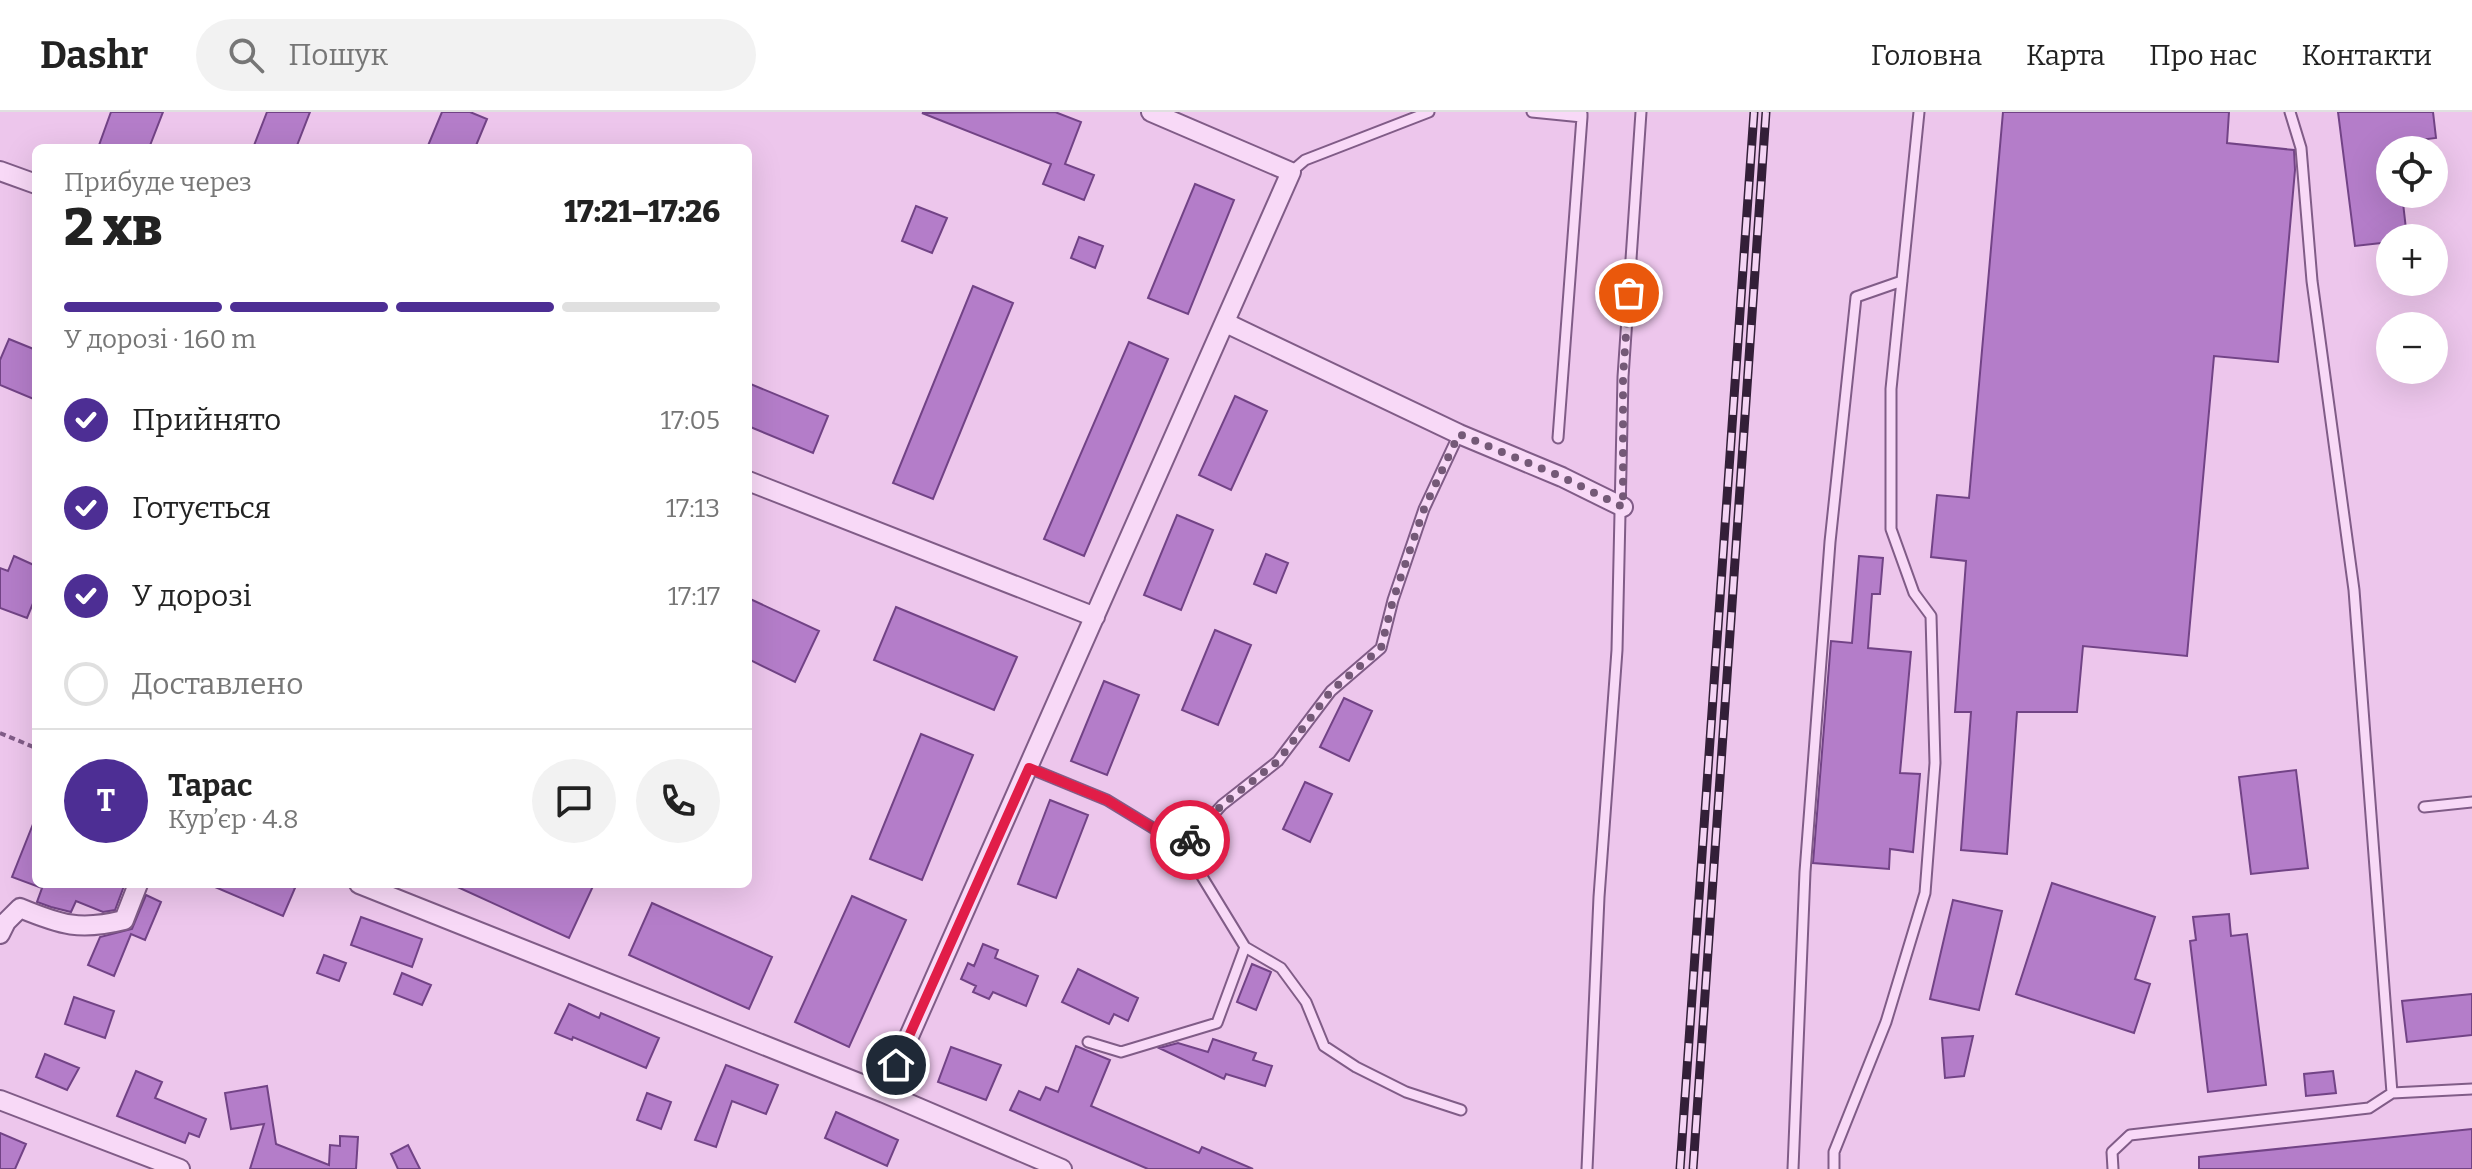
<!DOCTYPE html>
<html lang="uk">
<meta charset="utf-8">
<style>
body{margin:0;font-family:Bitter,serif;background:#f2f2f2;color:#222;height:100vh;display:flex;flex-direction:column;font-size:30px;white-space:nowrap}
*{box-sizing:border-box;margin:0}
p{font-size:26px;color:#767676}
.icon{flex:none;width:44px;height:44px;fill:none;stroke:currentColor;stroke-width:2;stroke-linecap:round;stroke-linejoin:round}
.map{position:relative;flex:1;overflow:hidden}
.side{position:absolute;left:32px;top:32px;width:720px;height:744px;display:flex;flex-direction:column;background:#fff;border-radius:12px;box-shadow:0 8px 32px #0002}
.side>*{flex:none}
.tools{position:absolute;left:2376px;top:24px;display:grid;gap:16px}
.tools a{display:grid;place-items:center;width:72px;height:72px;border-radius:50%;background:#fff;box-shadow:0 8px 32px #0002;font-size:40px}
.pin{position:absolute;display:grid;place-items:center;width:68px;height:68px;color:#fff;margin:-34px;border:4px solid #fff;border-radius:50%;box-shadow:0 2px 8px #0007}
.courier{position:absolute;display:grid;place-items:center;width:80px;height:80px;margin:-40px;border:6px solid #e11d48;border-radius:50%;background:#fff;color:#222;box-shadow:0 2px 10px #0007}
.headline em{font-style:normal;font-weight:800}
.headline div{display:flex;flex-direction:column-reverse}
.headline{display:flex;align-items:center;justify-content:space-between;height:136px;padding:0 32px}
h1{font-size:52px;font-weight:800;line-height:60px}
.bar{display:grid;grid-template-columns:repeat(4,1fr);gap:12px 8px;align-content:center;height:96px;padding:0 32px}
.bar i{height:10px;border-radius:6px;background:#e0e0e0}
.bar .current{background:#4d2e94}
.bar p{grid-column:span 4}
.line{display:flex;align-items:center;gap:20px;padding:0 32px;border-top:2px solid #e0e0e0}
.line div{flex:1}
.round{display:grid;place-items:center;flex:none;width:84px;height:84px;border-radius:42px;background:#f2f2f2}
ol{padding:0 32px;list-style:none}
li{display:flex;align-items:center;gap:24px;height:88px}
li p{margin-inline-start:auto}
li .icon{padding:8px;border-radius:50%;background:#4d2e94;color:#fff;stroke-width:4}
li:last-child{color:#767676}
li i{width:44px;height:44px;border:4px solid #e0e0e0;border-radius:50%}
header{display:flex;align-items:center;gap:48px;box-sizing:border-box;height:112px;padding:0 40px;background:#fff;border-bottom:2px solid #e0e0e0}
header strong{font-size:38px}
nav{display:flex;gap:44px;margin-inline-start:auto;font-size:28px}
.search{width:560px;height:72px;background:#f2f2f2;display:flex;align-items:center;gap:20px;box-sizing:border-box;padding:0 28px;border-radius:44px;color:#767676;font-size:30px}
.map>svg:first-child{display:block}
.building{fill:#b47dc9;stroke:#724386;stroke-width:2}
.lines{fill:none;stroke-linecap:round;stroke-linejoin:round}
.service-casing{stroke:#805c87;stroke-width:13}
.minor-casing{stroke:#805c87;stroke-width:22}
.path{stroke:#805c87;stroke-width:4;stroke-dasharray:6 4;stroke-linecap:butt}
.service{stroke:#f8d9f7;stroke-width:9}
.minor{stroke:#f8d9f7;stroke-width:18}
.rail-casing{stroke:#331f38;stroke-width:9}
.rail{stroke:#f4d5f4;stroke-width:6;stroke-dasharray:18;stroke-linecap:butt}
.done{stroke:#745977;stroke-width:8;stroke-dasharray:0 14.4}
.route{stroke:#e11d48;stroke-width:10}
</style>
<header>
<strong>Dashr</strong>
<div class="search"><svg class="icon" aria-label="search" viewBox="0 0 24 24"><circle cx="10" cy="10" r="6"/><path d="M15 15l6 6"/></svg>Пошук</div>
<nav><a>Головна</a><a>Карта</a><a>Про нас</a><a>Контакти</a></nav>
</header>
<div class="map">
<svg width="2472" height="1057" viewBox="0 0 2472 1057">
<rect width="100%" height="100%" fill="#edc6ec"/>
<!-- building -->
<path class="building" d="M111,0H163L149,36H98Z
M267,0H310L296,36H253Z
M442,0H470L487,7L475,36H427Z
M1055,0L1081,10L1065,52L1094,63L1084,88L1043,72L1051,52L922,1Z
M2003,0H2229L2227,31L2294,38L2295,58L2278,250L2214,244L2187,544L2083,534L2077,600H2017L2007,742L1961,738L1971,600H1955L1966,449L1931,445L1937,383L1969,386Z
M2338,0H2433L2436,26L2395,31L2396,38H2390V82H2402L2407,126H2390V130L2355,134Z
M1195,72L1234,88L1188,202L1148,186Z
M916,94L947,106L932,141L902,129Z
M1079,125L1103,134L1095,156L1071,146Z
M973,174L1013,191L933,387L893,371Z
M9,227L36,238V288L0,273V248Z
M1129,230L1168,247L1084,444L1044,427Z
M748,271L828,304L813,341L748,314Z
M1235,284L1267,299L1231,378L1199,363Z
M1177,403L1213,418L1181,498L1144,483Z
M1266,442L1288,451L1276,481L1254,472Z
M14,444L36,454V484L27,506L0,496V456L8,459Z
M1859,444L1883,446L1880,482H1872L1868,536L1911,540L1900,661L1920,662L1913,740L1890,737L1889,757L1813,751L1831,529L1852,531Z
M748,486L819,519L795,570L748,547Z
M896,495L1017,545L994,598L874,548Z
M1215,518L1251,533L1218,613L1182,598Z
M1104,569L1139,583L1107,663L1071,649Z
M1344,586L1372,599L1349,649L1320,635Z
M921,622L973,643L922,768L870,747Z
M2296,658L2308,756L2251,762L2239,665Z
M1305,670L1332,682L1310,730L1283,717Z
M1050,688L1088,703L1056,786L1018,772Z
M35,707L36,772H120L124,774L115,798L103,800L76,789L71,800L51,795L37,790L42,776L12,765Z
M2052,771L2155,805L2135,867L2150,872L2134,921L2016,882Z
M208,772H286L295,776L283,804Z
M451,772H594L569,826Z
M146,783L161,790L145,828L131,822L114,864L88,853L100,825L132,817Z
M852,784L906,808L849,935L795,910Z
M1953,788L2002,799L1979,898L1930,887Z
M652,791L772,845L749,897L629,843Z
M2229,802L2231,824L2247,822L2266,973L2208,980L2190,829L2196,828L2193,805Z
M361,805L422,827L412,855L351,833Z
M983,832L998,838L995,846L1038,864L1026,894L993,880L989,887L973,880L976,874L961,867L968,851L974,854Z
M324,843L346,851L339,869L317,861Z
M1252,852L1271,860L1256,898L1237,890Z
M1078,857L1138,886L1128,909L1114,902L1109,912L1062,890Z
M402,861L431,873L422,893L394,882Z
M2472,882V923L2407,930L2402,889Z
M74,885L114,899L105,926L65,912Z
M569,892L599,906L601,901L659,926L646,956L573,925L572,928L555,921Z
M1973,924L1964,964L1945,966L1942,926Z
M1213,927L1256,941L1253,948L1272,954L1265,974L1226,962L1224,967L1159,936L1178,931L1208,940Z
M1076,934L1110,948L1091,994L1199,1041L1202,1035L1253,1057H1148L1010,998L1019,979L1040,988L1046,975L1058,980Z
M951,935L1001,953L986,988L938,970Z
M45,942L79,956L67,978L36,965Z
M726,953L778,973L766,1002L732,989L716,1035L695,1028Z
M136,959L162,970L155,986L206,1007L199,1025L189,1021L185,1031L117,1004Z
M2333,959L2336,981L2306,984L2304,962Z
M267,974L276,1032L329,1053L330,1033L340,1034V1024L358,1025L356,1057H250L264,1012L231,1017L225,981Z
M647,981L671,990L661,1017L637,1008Z
M836,1000L898,1028L887,1054L825,1026Z
M2472,1017V1057H2199V1045Z
M0,1021L26,1032L15,1057H0Z
M408,1033L420,1057H398L391,1042Z"/>
<g class="lines">
<!-- service casing -->
<g class="service-casing">
<path id="service" d="M1532,0L1582,5V2
M2290,0L2301,36L2312,169L2354,478L2392,981L2472,977
M1291,60L1305,48L1429,0
M1558,326L1582,5
M1029,656L1107,688L1184,735L1245,835L1217,911L1121,940L1088,930
M2424,695L2472,690
M1184,735L1222,693L1278,649L1331,579L1381,536L1393,488L1424,397L1459,322
M1245,835L1281,856L1306,890L1324,934L1356,955L1406,980L1461,998
M1587,1057L1599,785L1617,538L1623,265L1641,0
M1793,1057L1805,760L1830,430L1856,185L1902,169
M1834,1057V1040L1886,910L1925,781L1935,651L1931,504L1914,481L1891,417V277L1919,0
M2113,1057L2112,1040L2130,1023L2369,996L2392,981"/>
</g>
<!-- minor casing -->
<g class="minor-casing">
<path id="minor" d="M0,59L36,72
M1226,211L1459,322L1562,365L1623,395
M748,369L1095,505
M359,772L884,981L1062,1057
M0,822L6,810L20,796C61,813 80,819 124,808L138,772
M884,981L1291,60L1151,0
M0,988L180,1057"/>
</g>
<!-- path -->
<path class="path" d="M0,621L36,636"/>
<!-- service -->
<use href="#service" class="service"/>
<!-- minor -->
<use href="#minor" class="minor"/>
<!-- rail casing -->
<g class="rail-casing">
<path id="rail" d="M1680,1057L1754,0
M1693,1057L1766,0"/>
</g>
<!-- rail -->
<use href="#rail" class="rail"/>
</g>
<g class="lines">
<!-- done -->
<path class="done" d="M1190,728L1222,693L1278,649L1331,579L1381,536L1393,488L1424,397L1459,322L1562,365L1623,395V265L1629,181"/>
<!-- route -->
<path class="route" d="M896,953L1029,656L1107,688L1184,735L1190,728"/>
</g>
</svg>
<div class="tools">
<a><svg class="icon" aria-label="locate" viewBox="0 0 24 24"><circle cx="12" cy="12" r="6"/><path d="M12 2v4M12 18v4M2 12h4M18 12h4"/></svg></a>
<a>+</a>
<a>−</a>
</div>
<div class="pin" style="left:1629px;top:181px;background:#ea580c"><svg class="icon" aria-label="bag" viewBox="0 0 24 24"><path d="M5 8h14l-1 12H6zM9 8a3 3 0 0 1 6 0"/></svg></div>
<div class="pin" style="left:896px;top:953px;background:#1f2937"><svg class="icon" aria-label="home" viewBox="0 0 24 24"><path d="M3 11l9-7 9 7M6 9v11h12V9"/></svg></div>
<div class="courier" style="left:1190px;top:728px"><svg class="icon" aria-label="bike" viewBox="0 0 24 24"><circle cx="6" cy="16" r="4"/><circle cx="18" cy="16" r="4"/><path d="M6 16l4-8h5l3 8M10 8l3 8H6M13 5h3"/></svg></div>
<section class="side">
<div class="headline"><div><h1>2 хв</h1><p>Прибуде через</p></div><em>17:21–17:26</em></div>
<div class="bar"><i class="current"></i><i class="current"></i><i class="current"></i><i></i><p>У дорозі · 160 m</p></div>
<ol>
<li><svg class="icon" aria-label="check" viewBox="0 0 24 24"><path d="M5 12l5 5 9-10"/></svg>Прийнято<p>17:05</p></li>
<li><svg class="icon" aria-label="check" viewBox="0 0 24 24"><path d="M5 12l5 5 9-10"/></svg>Готується<p>17:13</p></li>
<li><svg class="icon" aria-label="check" viewBox="0 0 24 24"><path d="M5 12l5 5 9-10"/></svg>У дорозі<p>17:17</p></li>
<li><i></i>Доставлено</li>
</ol>
<div class="line" style="height:144px"><b class="round" style="background:#4d2e94;color:#fff">Т</b><div><b>Тарас</b><p>Кур’єр · 4.8</p></div><a class="round"><svg class="icon" aria-label="chat" viewBox="0 0 24 24"><path d="M4 5h16v11H9l-5 4z"/></svg></a><a class="round"><svg class="icon" aria-label="phone" viewBox="0 0 24 24"><path d="M5 4h4l2 5-3 2q2 4 5 5l2-3 5 2v4C11 20 4 13 5 4z"/></svg></a></div>
</section>
</div>
